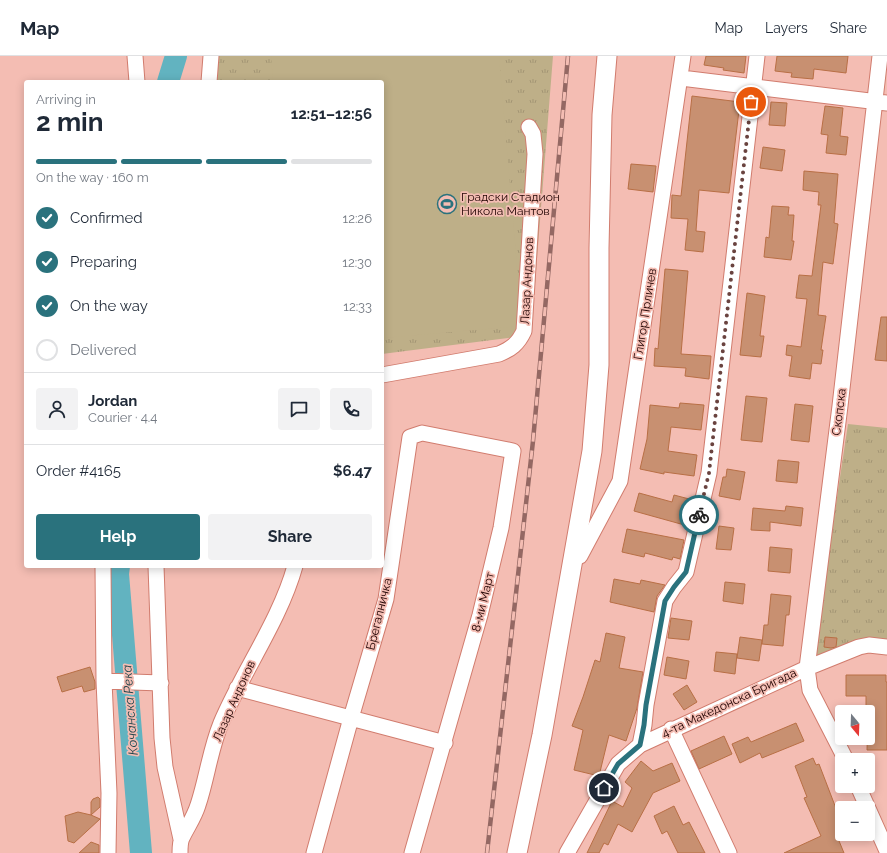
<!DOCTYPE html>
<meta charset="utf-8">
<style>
body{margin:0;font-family:Raleway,sans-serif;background:#f2f2f3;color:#1f2937;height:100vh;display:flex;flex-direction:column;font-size:15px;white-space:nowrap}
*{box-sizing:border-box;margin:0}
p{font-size:13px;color:#747a83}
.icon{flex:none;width:22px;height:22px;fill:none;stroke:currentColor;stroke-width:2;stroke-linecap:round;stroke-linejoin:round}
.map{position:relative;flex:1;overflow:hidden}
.side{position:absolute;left:24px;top:24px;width:360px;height:488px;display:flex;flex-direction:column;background:#fff;border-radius:4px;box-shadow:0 2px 10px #0003}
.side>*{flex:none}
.needle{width:26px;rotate:161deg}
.buttons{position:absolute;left:835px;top:649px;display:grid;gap:8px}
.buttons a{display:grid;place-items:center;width:40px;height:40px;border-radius:4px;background:#fff;box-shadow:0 2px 10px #0003;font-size:20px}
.pin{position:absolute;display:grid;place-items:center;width:34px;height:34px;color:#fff;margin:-17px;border:2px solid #fff;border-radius:50%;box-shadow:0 1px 4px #0007}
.courier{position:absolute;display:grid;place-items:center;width:40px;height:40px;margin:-20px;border:3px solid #2a727d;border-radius:50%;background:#fff;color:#222;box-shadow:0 1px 5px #0007}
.overview em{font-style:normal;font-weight:700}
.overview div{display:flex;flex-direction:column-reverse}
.overview{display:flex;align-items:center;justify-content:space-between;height:68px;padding:0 12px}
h1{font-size:26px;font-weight:700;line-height:30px}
.bar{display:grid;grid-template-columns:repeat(4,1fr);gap:6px 4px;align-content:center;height:48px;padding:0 12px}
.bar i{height:5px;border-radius:3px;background:#e0e1e3}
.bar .current{background:#2a727d}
.bar p{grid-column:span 4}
.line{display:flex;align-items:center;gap:10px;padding:0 12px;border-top:1px solid #e0e1e3}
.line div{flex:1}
.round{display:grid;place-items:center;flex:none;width:42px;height:42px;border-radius:4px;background:#f2f2f3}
ol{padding:0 12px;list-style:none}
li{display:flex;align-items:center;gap:12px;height:44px}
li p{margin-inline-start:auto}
li .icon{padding:4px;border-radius:50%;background:#2a727d;color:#fff;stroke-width:4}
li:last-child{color:#747a83}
li i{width:22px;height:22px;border:2px solid #e0e1e3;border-radius:50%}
.cta{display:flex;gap:8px;margin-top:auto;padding:8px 12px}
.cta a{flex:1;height:46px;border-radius:4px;background:#2a727d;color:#fff;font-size:16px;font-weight:700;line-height:46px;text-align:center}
.cta a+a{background:#f2f2f3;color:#1f2937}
header{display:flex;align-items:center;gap:24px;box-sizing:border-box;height:56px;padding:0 20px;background:#fff;border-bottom:1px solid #e0e1e3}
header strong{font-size:19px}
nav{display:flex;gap:22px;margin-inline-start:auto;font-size:14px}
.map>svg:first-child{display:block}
.grass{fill:url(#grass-tufts)}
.pitch{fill:#beaf88}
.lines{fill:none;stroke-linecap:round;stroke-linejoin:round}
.river{stroke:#62b3c0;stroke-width:22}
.building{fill:#c89071;stroke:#b86f45}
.minor-casing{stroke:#d17c6e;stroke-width:17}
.tertiary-casing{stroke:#d17c6e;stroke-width:21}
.minor{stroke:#fff;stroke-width:15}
.tertiary{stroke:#fff;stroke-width:19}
.rail-casing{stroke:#946863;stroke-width:4.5}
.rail{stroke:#f4bdb3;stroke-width:3;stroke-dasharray:9;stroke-linecap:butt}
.done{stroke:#6a433f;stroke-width:4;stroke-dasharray:0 7.2}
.route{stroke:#2a727d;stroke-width:5}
.labels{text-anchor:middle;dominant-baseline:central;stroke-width:3.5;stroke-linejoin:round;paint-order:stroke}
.poi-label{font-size:12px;fill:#1f0201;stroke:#f4bdb3;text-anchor:start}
.street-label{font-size:12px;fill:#1f0201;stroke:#f4bdb3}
.water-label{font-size:13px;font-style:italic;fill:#1e444b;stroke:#f4bdb3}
</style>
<header>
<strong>Map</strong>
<nav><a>Map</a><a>Layers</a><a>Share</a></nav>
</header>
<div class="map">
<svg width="887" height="797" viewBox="0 0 887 797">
<defs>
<pattern id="grass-tufts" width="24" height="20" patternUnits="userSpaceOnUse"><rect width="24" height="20" fill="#beaf88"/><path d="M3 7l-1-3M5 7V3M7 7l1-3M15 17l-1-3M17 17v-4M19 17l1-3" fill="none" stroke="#a39574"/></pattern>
</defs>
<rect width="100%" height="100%" fill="#f4bdb3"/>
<!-- grass -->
<path class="grass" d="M209,0H553L531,279L382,298V26H206Z
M848,368L887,372V588L868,581L813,601Z"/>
<!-- pitch -->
<path class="pitch" d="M271,0H499L522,270L382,282V26H273Z"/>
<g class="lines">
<!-- river -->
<path class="river" d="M168,26L176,0
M119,510L118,518L141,797"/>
</g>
<!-- building -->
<path class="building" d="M706,0H746L744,17L723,14L724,12L704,9Z
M777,0H848L846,17L814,13L813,23L791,21L792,17L775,15Z
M692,40L740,46L729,137L699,134L696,175L705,176L703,196L685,194L688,163L671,162L672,139L681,140Z
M771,46L787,47L785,70L769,69Z
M825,50L843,52L840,80L848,81L846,99L826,97L828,79L821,78Z
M763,91L785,94L782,115L760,112Z
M631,108L656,110L653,136L628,133Z
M804,115L838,118L834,167L838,168L833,208L823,206L818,259L826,260L821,294H823L821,308L812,307L810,323L789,320L792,300L786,299L787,289L801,291L807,243L796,242L799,219L812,220L821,149H818L819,136L803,134Z
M772,150L789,151L788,159H794L792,185H794L791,204L764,201L766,181L769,182Z
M665,213L688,215L681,298L711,300L709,323L685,320L686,312L654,310L655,292L658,293Z
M747,237L765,240L760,280H764L761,301L740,299Z
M881,261H887V305L875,304Z
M746,340L767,342L762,386L741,384Z
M680,347L704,349L701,374L671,371L668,395L697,399L694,420L664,416V418L640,413L647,383L650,349L679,352Z
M795,348L813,350L809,386L791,384Z
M778,404L799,406L797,427L776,425Z
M727,413L745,416L740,444L719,440L723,421H726Z
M639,437L672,446L674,439L693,444L688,470L634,455Z
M786,450L803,452L801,470L770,466V475L751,474L753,452L785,455Z
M719,470L734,472L731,494L716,493Z
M627,473L684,484L680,503L673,501L672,504L645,497L644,501L622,496Z
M770,491L792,493L790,517L768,515Z
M614,523L640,528L641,524L665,529L657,540L654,556L610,546Z
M725,526L745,528L743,548L723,545Z
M771,538L791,540L789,559H786L783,590L762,588L764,569H768Z
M671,562L692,565L689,584L668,582Z
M606,577L625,581L619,612L643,616L637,652L626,685L609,679L599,720L574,714L583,674L572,670L583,641L595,604L600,606Z
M740,581L762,584L759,605L737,602Z
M825,581L837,582L836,591L831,592L824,591Z
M716,596L737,598L735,618L714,615Z
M667,601L689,605L686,623L664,619Z
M90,611L95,626V633L84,636L82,630L62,636L57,621Z
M846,619H886V626H887V694H867L868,656H866V640H846Z
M687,629L697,646L684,654L673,638Z
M796,667L804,685L762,702L760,697L740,707L732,688L748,681L751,686Z
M724,680L732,698L699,713L691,695Z
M813,702L816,709L819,708L842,768V778L837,780L844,797H784L821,780L804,742L807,741L795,710Z
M641,705L653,715L672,707L680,725L653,737L632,776L618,768L608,789L604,787L599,797H587L612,745L623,751L632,732L625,726Z
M98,741L100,743V751L91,759L100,763L74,787L68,785L65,760L78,756L91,759V746L93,743Z
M674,750L683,769L689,766L705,797H678L667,775L662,778L654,760Z
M91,786L99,789V797H79Z"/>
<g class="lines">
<!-- minor casing -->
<g class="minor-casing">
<path id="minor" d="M135,0L137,26
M681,22L887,47
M209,26L211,0
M382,319L499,298C511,293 518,288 524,275L535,98L533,78L529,71
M573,502L580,500L620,425L683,0
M103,510L104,625L109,737L108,797
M156,510L162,682L165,711L181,783
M104,625L161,627
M237,632L445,687
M671,673L729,797
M640,689L644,669L646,649L665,545L674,531L686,516L709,417L757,0
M846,704L810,634L807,612L840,350L880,0
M858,730L887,795
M180,797C180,792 180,786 182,782C187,771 194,762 198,749C207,722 210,694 221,667C243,615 280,564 295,510
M314,797L351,662L386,543L410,381L422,377L513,395L501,472L480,559L412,797
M567,797L618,708L640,689L807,612L859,591L869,589L887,591"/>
</g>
<!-- tertiary casing -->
<g class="tertiary-casing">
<path id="tertiary" d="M517,797L542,679L592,395L599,309V192L602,59L607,0"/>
</g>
<!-- minor -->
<use href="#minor" class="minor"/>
<!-- tertiary -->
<use href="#tertiary" class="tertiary"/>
<!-- rail casing -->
<g class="rail-casing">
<path id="rail" d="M487,797L533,385L568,0"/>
</g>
<!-- rail -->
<use href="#rail" class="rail"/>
</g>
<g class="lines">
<!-- done -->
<path class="done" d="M699,459L709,417L751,46"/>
<!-- route -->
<path class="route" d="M604,732L618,708L640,689L644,669L646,649L665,545L674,531L686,516L699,459"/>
</g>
<!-- icons -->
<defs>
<g id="stadium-ring" transform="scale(1)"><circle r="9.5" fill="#f4bdb3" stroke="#2a727d" stroke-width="1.5"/><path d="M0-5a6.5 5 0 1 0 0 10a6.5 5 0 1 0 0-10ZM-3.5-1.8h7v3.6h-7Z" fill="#2a727d"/></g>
</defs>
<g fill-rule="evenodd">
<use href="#stadium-ring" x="447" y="148"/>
</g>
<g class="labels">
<!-- poi labels -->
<g class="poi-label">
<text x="461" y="141">Градски Стадион<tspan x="461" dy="14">Никола Мантов</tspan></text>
</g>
<!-- street labels -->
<g class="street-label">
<text transform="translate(527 225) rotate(-87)">Лазар Андонов</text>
<text transform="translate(645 258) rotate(-81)">Глигор Прличев</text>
<text transform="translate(839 356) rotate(-83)">Скопска</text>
<text transform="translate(483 546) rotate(-76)">8-ми Март</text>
<text transform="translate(379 558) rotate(-76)">Брегалничка</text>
<text transform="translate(234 645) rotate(-66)">Лазар Андонов</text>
<text transform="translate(729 647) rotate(-25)">4-та Македонска Бригада</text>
</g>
<!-- water labels -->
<g class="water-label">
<text transform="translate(130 654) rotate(-94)">Кочанска Река</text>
</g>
</g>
</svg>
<div class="buttons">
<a><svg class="needle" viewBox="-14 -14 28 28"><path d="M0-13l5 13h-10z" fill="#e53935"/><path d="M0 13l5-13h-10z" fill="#747a83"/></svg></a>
<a>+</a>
<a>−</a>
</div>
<div class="pin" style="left:751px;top:46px;background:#ea580c"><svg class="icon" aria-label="bag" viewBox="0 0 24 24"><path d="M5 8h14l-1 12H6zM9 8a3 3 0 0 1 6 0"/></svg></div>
<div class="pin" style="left:604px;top:732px;background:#1f2937"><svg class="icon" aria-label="home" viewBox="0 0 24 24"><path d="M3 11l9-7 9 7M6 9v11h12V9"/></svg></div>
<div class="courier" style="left:699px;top:459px"><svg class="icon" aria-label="bike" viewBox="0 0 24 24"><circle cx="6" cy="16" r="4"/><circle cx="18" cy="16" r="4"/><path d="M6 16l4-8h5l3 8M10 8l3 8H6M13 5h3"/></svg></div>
<section class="side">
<div class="overview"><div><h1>2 min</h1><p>Arriving in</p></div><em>12:51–12:56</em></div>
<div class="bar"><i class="current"></i><i class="current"></i><i class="current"></i><i></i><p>On the way · 160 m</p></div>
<ol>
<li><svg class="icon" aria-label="check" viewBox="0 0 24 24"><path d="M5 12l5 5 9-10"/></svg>Confirmed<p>12:26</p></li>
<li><svg class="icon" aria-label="check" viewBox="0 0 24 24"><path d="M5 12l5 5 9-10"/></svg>Preparing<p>12:30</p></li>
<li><svg class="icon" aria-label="check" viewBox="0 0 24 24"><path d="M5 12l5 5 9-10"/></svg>On the way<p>12:33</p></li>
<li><i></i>Delivered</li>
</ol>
<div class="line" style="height:72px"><a class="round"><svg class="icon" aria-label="person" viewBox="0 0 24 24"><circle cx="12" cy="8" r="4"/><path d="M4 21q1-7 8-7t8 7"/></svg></a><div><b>Jordan</b><p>Courier · 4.4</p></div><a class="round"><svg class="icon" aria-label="chat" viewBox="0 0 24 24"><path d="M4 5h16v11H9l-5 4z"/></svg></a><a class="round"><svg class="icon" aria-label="phone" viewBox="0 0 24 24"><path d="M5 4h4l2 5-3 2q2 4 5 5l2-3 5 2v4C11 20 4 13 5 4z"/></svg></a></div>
<div class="line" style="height:52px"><div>Order #4165</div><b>$6.47</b></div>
<div class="cta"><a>Help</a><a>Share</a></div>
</section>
</div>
